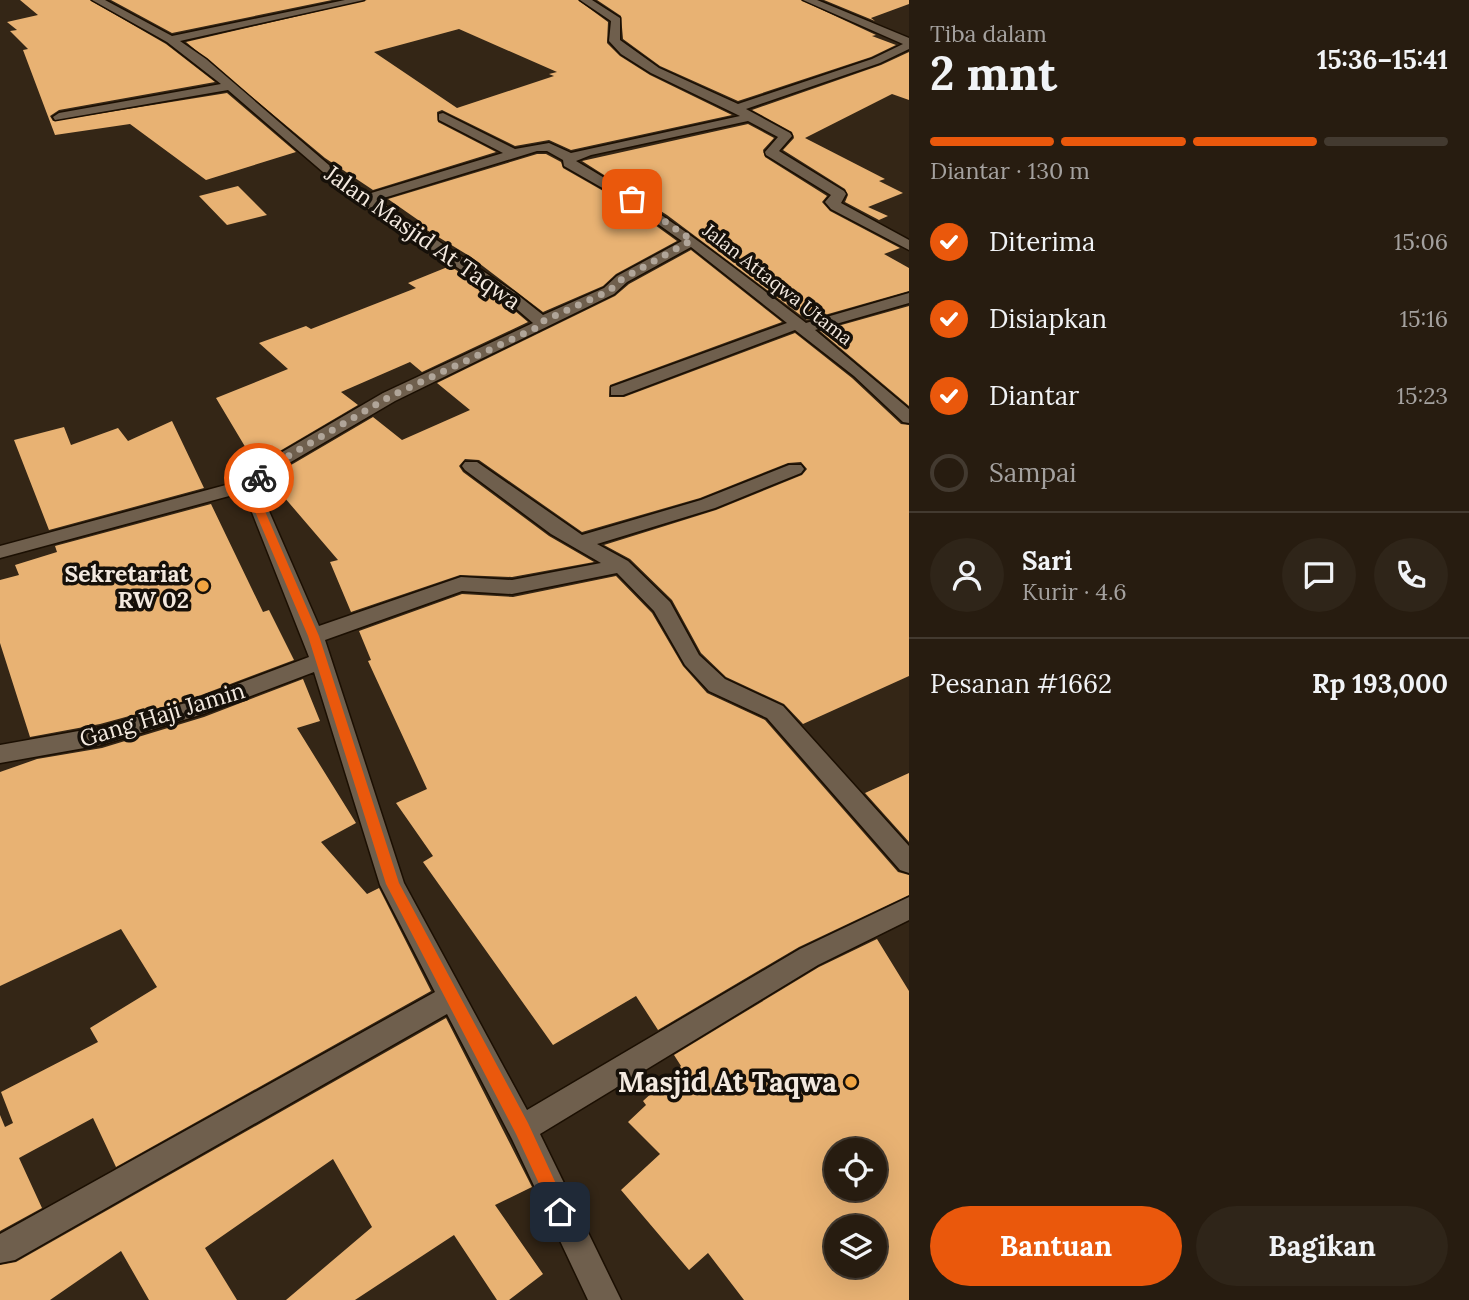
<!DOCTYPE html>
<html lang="id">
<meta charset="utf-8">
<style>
body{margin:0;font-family:Lora,serif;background:#2f2519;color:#f1f3f6;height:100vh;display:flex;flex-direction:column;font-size:26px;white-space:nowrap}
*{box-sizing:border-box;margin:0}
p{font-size:23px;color:#a4a19f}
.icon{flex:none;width:38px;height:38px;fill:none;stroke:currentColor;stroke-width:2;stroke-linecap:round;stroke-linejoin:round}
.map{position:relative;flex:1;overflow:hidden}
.side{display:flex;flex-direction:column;background:#271c10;width:560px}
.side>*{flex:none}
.controls{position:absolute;left:824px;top:1138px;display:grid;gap:14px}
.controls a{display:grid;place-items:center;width:63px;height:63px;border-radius:50%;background:#271c10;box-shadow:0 7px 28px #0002,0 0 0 2px #433a30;font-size:35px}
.pin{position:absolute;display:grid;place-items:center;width:60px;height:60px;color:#fff;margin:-30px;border-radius:14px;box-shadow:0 4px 10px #0006}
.courier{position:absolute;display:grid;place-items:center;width:70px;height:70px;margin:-35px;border:5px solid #ea580c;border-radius:50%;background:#fff;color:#222;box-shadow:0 2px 9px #0007}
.summary em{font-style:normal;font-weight:800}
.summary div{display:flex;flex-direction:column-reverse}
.summary{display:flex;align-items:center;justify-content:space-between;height:119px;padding:0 21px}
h1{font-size:46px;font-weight:800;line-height:52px}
.bar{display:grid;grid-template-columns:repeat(4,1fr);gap:10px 7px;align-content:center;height:84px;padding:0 21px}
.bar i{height:9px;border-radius:5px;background:#433a30}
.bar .selected{background:#ea580c}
.bar p{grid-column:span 4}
.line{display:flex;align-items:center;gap:18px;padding:0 21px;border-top:2px solid #433a30}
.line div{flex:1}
.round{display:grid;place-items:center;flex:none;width:74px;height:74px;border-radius:37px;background:#2f2519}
ol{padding:0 21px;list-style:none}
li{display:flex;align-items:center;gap:21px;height:77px}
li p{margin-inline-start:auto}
li .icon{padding:7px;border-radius:50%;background:#ea580c;color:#fff;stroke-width:4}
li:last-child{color:#a4a19f}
li i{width:38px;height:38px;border:4px solid #433a30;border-radius:50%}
.primary-button{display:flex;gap:14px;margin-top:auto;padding:14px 21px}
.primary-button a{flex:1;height:80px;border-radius:42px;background:#ea580c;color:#fff;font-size:28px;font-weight:800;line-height:80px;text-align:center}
.primary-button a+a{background:#2f2519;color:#f1f3f6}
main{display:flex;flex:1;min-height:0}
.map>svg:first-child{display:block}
.building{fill:#e8b273;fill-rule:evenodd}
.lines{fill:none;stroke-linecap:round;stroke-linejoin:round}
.minor-casing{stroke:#1b0f02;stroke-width:3}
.minor{fill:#6f5f4d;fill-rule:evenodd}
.route{fill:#ea580c}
.done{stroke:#b0a599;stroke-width:7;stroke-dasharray:0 12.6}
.poi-dot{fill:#f2a541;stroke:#161009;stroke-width:2.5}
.labels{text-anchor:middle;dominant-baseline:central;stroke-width:7;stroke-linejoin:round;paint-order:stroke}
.far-street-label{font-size:19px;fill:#f3e9df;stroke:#161009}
.street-label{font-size:23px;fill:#f3e9df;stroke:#161009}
.poi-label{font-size:23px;font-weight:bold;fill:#f3e9df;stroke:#161009;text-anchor:end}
.near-poi-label{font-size:28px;font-weight:bold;fill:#f3e9df;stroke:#161009;text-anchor:end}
</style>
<main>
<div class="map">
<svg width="909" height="1300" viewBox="0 0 909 1300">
<rect width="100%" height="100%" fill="#342616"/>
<!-- building -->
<path class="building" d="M20,0H90L166,44L215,82L59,110L50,116L53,121L227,93L296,152L206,180L130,124L55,135L23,50L28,49L10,31L17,30L7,22L38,15Z
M111,0H332L172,33Z
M367,0H578L608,22L607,43L620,56L650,75L732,115L571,150L549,140L515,146L442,110L437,112L438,122L496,152L373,190L325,158L186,42ZM459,29L557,72L549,74L554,76L457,108L374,52Z
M597,0H801L876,35L872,36L896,45L871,57L738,101L660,66L623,39L621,16Z
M824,0H909V4L871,18L875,21Z
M909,52V100L892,94L805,138L885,179L879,181L903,193L868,207L888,216L879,220L845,202L848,195L845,189L783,150L794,138L792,132L752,110L881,65Z
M748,124L774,138L763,150L765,157L827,196L822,202L830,211L900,248L884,254L909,268V291L807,320L667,215L582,161Z
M537,154H546L561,162L563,168L626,204L677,241L616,274L603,286L543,312L471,257L417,224L421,222L388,199Z
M238,186L267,215L227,225L199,196Z
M691,250L782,322L610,385L609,397H624L795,333L852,378L901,424L909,425V676L803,724L784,704L726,677L701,653L672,600L630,559L604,545L716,510L802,475L807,469L801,462L788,463L700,498L582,532L479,460L465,459L459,466L463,472L549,536L594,562L512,577L460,575L351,612L330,562L338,560L284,497L276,499L267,483L274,475L373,417L402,440L470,410L437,383L615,296L629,284Z
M450,266L502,300L528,322L422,372L410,362L341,392L358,405L256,465L216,398L288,369L259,343L306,326L311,329L416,288L408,283Z
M909,306V406L820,331Z
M172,421L204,488L49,530L14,440L64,427L71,445L118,428L128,441Z
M211,504L263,612L269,610L294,660L188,700L100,724L30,737L0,643V580L19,575L15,565L57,552L55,546Z
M616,576L652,613L683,666L707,693L765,720L898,872L909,875V895L799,947L658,1030L636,996L553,1045L423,862L433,856L396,803L427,789L368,661L371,660L359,631L462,594L513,597Z
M303,679L320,721L297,728L356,823L321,842L367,894L379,888L431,991L116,1167L93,1118L19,1158L42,1208L0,1231V1115L5,1127L13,1123L1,1092L98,1042L90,1028L157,987L121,929L0,986V772L37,759L102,748L204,717Z
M909,773V842L865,793Z
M877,939L909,991V1300H744L708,1253L689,1270L621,1190L660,1154L628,1122L646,1105L643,1101L681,1066L674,1055L819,967ZM836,1150H875V1188H836ZM836,1227H875V1265H836Z
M446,1018L532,1187L495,1205L543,1274L509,1300H497L454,1235L355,1300H286L372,1227L333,1159L205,1248L237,1300H149L121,1251L50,1300H0V1265L16,1262Z"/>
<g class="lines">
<!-- minor casing -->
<g class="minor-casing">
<path id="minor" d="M92,0H105L172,36L345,0H364L180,41L206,59L344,178L368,194L503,153L439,120V114L443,113L515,149L549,143L571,153L740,116L651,73L621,54L609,41L611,21L580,0H592L620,18V40L659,68L738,104L872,59L903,44L803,0H817L909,38V49L880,63L746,109L790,133L792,136L779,151L844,191L846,194L841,203L909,240V250L831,209L825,202L831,195L766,155L765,152L778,137L748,121L591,155L576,161C658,208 731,265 806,323L909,293V303L815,330L909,409V423L903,422L854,376L795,330L623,395H611V387L787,323L691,247L627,282L614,294L395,401L272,473L263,484L262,495L319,626L461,577L512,580L601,563L551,534L465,470L462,466L465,462H477L582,535L701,500L789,465H801L804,469L801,473L715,508L597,544L628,561L670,602L699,655L725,679L783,706L909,846V873L900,870L767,718L709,691L685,665L654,611L617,573L512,594L462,591L325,640L404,883L527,1110L800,949L909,897V920L818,965L540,1134L621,1300H588L512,1139L447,1014L15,1260L0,1263V1234L435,992L380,885L314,672L203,714L101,745L0,763V745L101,727L189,702L309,657L244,492L0,558V546L248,479L260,465L383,393L533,323L504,298L359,203L228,90L55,120L53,117L59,113L221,84L167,42ZM537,151H547L563,160L564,166L627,202L682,241L617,276L604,288L543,315L514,292L377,200Z"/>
</g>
<!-- minor -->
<use href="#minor" class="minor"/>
</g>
<!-- route -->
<path class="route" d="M256,475L264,478L259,484L258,495L319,636L399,883L528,1123L569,1212L560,1220L555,1218L516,1134L386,884L308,636L248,495L249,483Z"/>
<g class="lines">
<!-- done -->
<path class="done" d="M259,478L266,469L389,397L538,327L541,322L609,291L622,279L692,240L632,199"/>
</g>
<!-- markers -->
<g class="poi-dot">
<circle cx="203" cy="586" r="7"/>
<circle cx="851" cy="1082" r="7"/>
</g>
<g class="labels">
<!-- far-street labels -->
<g class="far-street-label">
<text transform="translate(778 284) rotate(38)">Jalan Attaqwa Utama</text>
</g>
<!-- street labels -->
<g class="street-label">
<text transform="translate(423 237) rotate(35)">Jalan Masjid At Taqwa</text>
<text transform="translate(162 714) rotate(-17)">Gang Haji Jamin</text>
</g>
<!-- poi labels -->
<g class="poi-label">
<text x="189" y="573">Sekretariat<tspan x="189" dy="26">RW 02</tspan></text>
</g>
<!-- near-poi labels -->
<g class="near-poi-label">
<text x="837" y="1082">Masjid At Taqwa</text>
</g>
</g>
</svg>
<div class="controls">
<a><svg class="icon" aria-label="locate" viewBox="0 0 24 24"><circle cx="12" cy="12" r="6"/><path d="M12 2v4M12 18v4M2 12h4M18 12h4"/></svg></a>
<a><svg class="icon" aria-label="layers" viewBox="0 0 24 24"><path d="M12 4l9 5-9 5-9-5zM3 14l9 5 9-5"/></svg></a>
</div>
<div class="pin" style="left:632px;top:199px;background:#ea580c"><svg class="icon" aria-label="bag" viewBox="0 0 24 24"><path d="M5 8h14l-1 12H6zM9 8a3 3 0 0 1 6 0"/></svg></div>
<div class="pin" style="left:560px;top:1212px;background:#1f2937"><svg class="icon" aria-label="home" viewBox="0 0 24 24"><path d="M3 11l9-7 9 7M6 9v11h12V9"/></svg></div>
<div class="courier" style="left:259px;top:478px"><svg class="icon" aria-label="bike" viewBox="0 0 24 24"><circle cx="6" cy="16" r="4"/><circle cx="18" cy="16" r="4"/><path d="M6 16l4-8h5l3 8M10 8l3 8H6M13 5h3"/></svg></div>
</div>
<section class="side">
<div class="summary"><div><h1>2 mnt</h1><p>Tiba dalam</p></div><em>15:36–15:41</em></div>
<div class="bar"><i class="selected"></i><i class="selected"></i><i class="selected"></i><i></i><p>Diantar · 130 m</p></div>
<ol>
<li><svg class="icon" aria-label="check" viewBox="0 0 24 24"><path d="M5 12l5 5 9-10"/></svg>Diterima<p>15:06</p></li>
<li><svg class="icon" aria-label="check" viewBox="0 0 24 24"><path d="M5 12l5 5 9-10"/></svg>Disiapkan<p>15:16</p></li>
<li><svg class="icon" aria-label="check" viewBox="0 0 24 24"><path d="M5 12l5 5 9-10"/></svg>Diantar<p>15:23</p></li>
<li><i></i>Sampai</li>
</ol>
<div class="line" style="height:126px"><a class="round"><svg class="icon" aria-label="person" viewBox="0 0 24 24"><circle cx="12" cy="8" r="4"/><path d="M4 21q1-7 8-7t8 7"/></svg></a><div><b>Sari</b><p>Kurir · 4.6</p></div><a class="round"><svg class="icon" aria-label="chat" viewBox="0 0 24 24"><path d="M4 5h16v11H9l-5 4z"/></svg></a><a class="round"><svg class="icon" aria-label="phone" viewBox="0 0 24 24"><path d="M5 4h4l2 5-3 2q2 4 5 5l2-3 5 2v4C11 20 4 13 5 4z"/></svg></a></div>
<div class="line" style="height:91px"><div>Pesanan #1662</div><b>Rp 193,000</b></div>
<div class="primary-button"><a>Bantuan</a><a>Bagikan</a></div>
</section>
</main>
